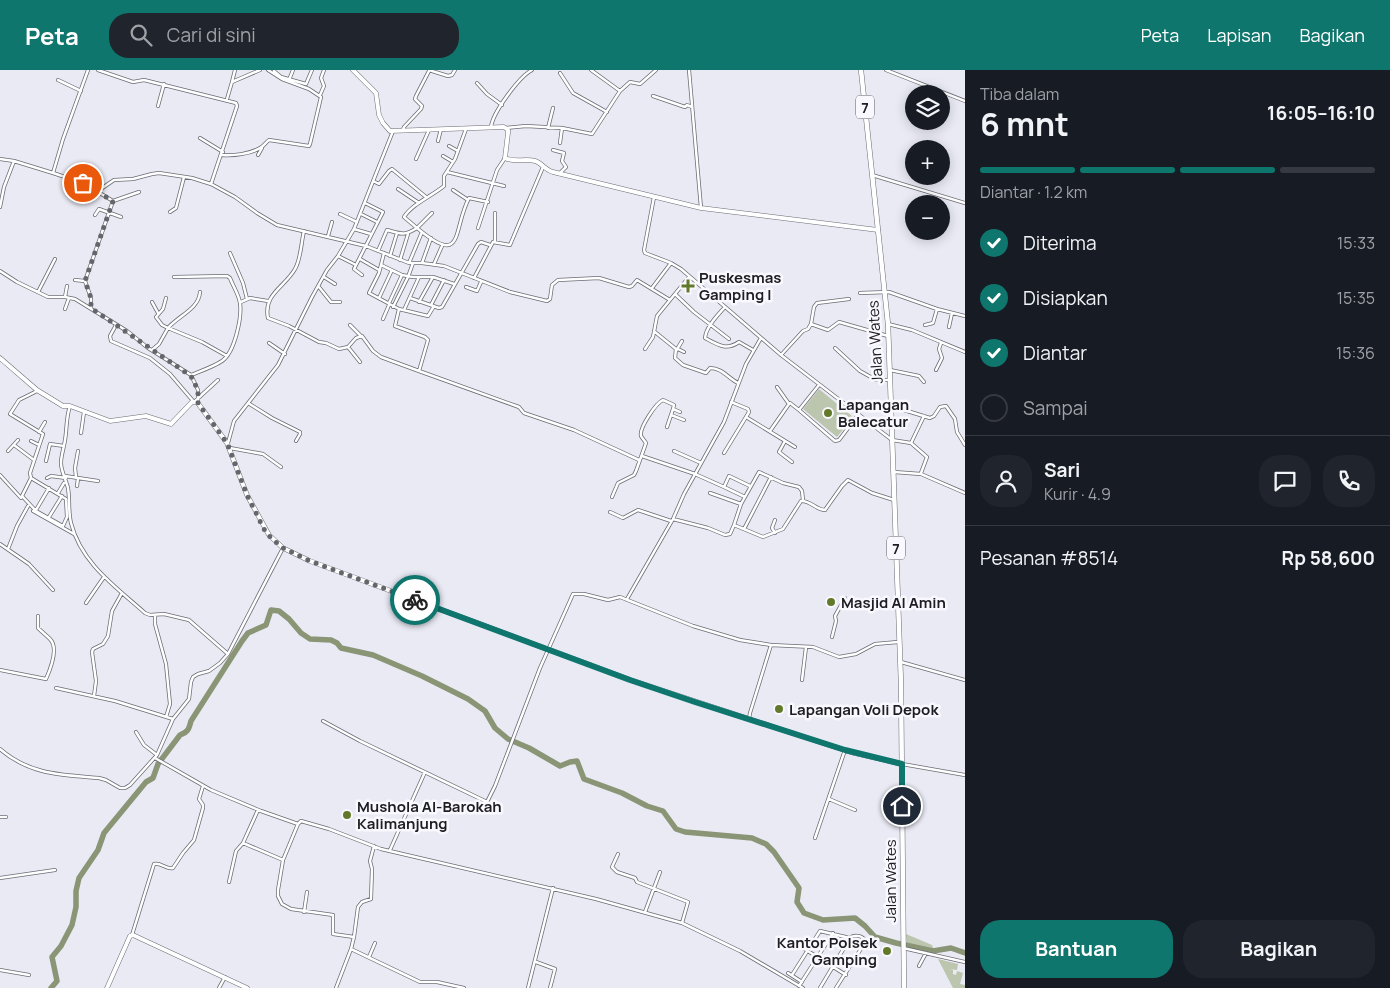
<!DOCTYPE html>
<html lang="id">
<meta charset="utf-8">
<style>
body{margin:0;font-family:Manrope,sans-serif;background:#20242c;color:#f1f3f6;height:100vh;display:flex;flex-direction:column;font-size:19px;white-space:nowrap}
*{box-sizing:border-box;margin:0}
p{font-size:16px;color:#9ea1a6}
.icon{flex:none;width:28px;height:28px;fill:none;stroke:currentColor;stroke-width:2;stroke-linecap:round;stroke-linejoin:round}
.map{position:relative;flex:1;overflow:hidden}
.sheet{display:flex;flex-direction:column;background:#171b24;width:425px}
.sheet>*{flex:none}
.controls{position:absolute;left:905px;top:15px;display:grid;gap:10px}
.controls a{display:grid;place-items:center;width:45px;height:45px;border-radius:50%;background:#171b24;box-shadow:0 2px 12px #0003;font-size:25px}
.pin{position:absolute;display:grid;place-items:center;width:42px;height:42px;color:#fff;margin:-21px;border:2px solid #fff;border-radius:50%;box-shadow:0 1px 5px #0007}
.courier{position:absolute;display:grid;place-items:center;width:50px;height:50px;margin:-25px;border:4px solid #0f766e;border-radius:50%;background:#fff;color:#222;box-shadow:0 1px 6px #0007}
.head em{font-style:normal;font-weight:700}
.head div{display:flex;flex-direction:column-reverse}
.head{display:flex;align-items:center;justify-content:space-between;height:85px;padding:0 15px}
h1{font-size:32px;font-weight:700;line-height:38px}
.bar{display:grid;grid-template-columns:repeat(4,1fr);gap:8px 5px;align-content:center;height:60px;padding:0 15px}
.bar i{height:6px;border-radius:4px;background:#363941}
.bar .selected{background:#0f766e}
.bar p{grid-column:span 4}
.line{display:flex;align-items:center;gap:12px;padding:0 15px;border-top:1px solid #363941}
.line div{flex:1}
.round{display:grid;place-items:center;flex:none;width:52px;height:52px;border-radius:20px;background:#20242c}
ol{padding:0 15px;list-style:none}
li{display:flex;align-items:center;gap:15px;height:55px}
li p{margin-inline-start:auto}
li .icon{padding:5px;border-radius:50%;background:#0f766e;color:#fff;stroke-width:4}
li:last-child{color:#9ea1a6}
li i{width:28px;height:28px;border:2px solid #363941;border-radius:50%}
.button{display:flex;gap:10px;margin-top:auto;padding:10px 15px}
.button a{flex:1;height:58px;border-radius:20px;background:#0f766e;color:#fff;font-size:20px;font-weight:700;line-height:58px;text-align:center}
.button a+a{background:#20242c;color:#f1f3f6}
header{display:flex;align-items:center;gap:30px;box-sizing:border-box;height:70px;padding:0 25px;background:#0f766e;color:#fff}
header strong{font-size:24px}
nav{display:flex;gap:28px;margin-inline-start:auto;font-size:18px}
.search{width:350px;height:45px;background:#20242c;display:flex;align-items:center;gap:12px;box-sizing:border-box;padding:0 18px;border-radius:20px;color:#9ea1a6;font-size:19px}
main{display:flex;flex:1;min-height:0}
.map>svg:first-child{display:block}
.green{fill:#bcc5ad}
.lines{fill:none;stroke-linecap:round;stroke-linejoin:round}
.river{stroke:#8a9576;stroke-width:5.5}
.street-casing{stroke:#6b6b75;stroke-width:4}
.secondary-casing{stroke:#6b6b75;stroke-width:5}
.highway-casing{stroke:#6b6b75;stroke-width:5.5}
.street{stroke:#fff;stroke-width:2.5}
.secondary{stroke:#fff;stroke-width:4}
.highway{stroke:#fff;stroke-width:4.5}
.done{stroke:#65656c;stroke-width:5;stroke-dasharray:0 9}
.route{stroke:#0f766e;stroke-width:6}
.poi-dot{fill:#63792a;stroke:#f8f8fe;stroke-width:2}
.labels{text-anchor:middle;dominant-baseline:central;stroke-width:5;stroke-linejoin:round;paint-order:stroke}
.shield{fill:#f8f8fe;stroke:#5f5f64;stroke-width:1}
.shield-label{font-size:14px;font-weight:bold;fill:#1e1e22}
.poi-label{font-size:15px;font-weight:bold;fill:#1e1e22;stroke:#f8f8fe;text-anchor:start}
.street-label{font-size:15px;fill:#1e1e22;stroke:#f8f8fe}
</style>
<header>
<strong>Peta</strong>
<div class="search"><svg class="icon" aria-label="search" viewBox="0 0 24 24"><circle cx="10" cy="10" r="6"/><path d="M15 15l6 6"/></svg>Cari di sini</div>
<nav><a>Peta</a><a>Lapisan</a><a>Bagikan</a></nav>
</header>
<main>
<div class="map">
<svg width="965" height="918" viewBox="0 0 965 918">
<rect width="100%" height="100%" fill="#eaeaf5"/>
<!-- green -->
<path class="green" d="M819,319L853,347L837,367L803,339Z
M906,864L932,875L934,880L907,874Z
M938,889L958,894L957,900L949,899L953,900V904L956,905L957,901L963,903L960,914L965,915V918H953Z"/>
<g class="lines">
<!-- river -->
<path class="river" d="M51,918L57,911L52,887L61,876L72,855L76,837V821L79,808L98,780L104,763L146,712L153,708L158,694L180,665C188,662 189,659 191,651L242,571L248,563L266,555L271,540L279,541L289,549L301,563L310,569L331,570L337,573L341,578L373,585L422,606L468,629L485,641L495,658L508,669L529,678L560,696L570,692L577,691L584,709L622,723L647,736L663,741L676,759L685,762L752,768L766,774L774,782L799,818L797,832L804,843L823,850L855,848L865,856L875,867L896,873L933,881L951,878L965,883"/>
<!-- street casing -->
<g class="street-casing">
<path id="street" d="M98,0L133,12L144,10L236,33L237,36L211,114L235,127L257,143L277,155L366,176L409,193H422L444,196L510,222L547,231L550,229L552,215L558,210L599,208L629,217L632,216L637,210L670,230L689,207
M274,0V1L281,7L306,14L312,0
M429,0L448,6L452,5L455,0
M591,0L620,21
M689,0L701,138
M886,0L965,31
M560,3L573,23L607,42
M58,10L81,21
M289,10L293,0
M232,12L235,0
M477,13L487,24L502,35
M320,25L324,16L321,8L324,0
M653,26L685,37L687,35L692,37
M227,29L232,12L260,0
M158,36L164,14
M491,57C493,42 519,7 532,0
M506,58L526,56L562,58L560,73
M548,58L553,38
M562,58L592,64L620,21L630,12L640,14L656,0
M403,60L404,57L421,39L422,36L415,29L416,26L429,1
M200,68L223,82
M438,71L441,59
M449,76L458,81
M553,80L564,83L562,91L566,97L559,104
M222,85C233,86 250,84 260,78C264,76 265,73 269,70L309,76L310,74L321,27L309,19L282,9L268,0
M258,85L262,78
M443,86L453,92
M0,89L14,91
M416,89L429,60
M447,102L504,116
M872,105L965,133
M373,111L379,114L389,101L392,99L426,127
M398,119L419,133
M453,120L468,130
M98,121L114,110L133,109L152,104L159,103L192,108L211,114
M654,127L644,180L645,183L671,193L681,199L781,285L892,370L911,373L924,346
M113,131L139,122
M0,137L4,117L14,91L53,103
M170,142L176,138L184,107
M432,143L417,158L404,147C412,134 432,126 444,116V106L455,89L466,59
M340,144L357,152
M361,144L377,152
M95,145L99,139L121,147
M478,158L497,100L505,88
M354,159L371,164
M304,161C301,173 301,189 295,199C285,217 263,224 268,248L289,256L319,272L326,273L339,279L348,277L356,268L362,266L373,281L381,287L419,301
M328,166L332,152
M495,171V143
M378,181L387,160C402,164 404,166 417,158C465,198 452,160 469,128L488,132
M230,183L243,213L247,229
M384,183L379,203L369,223L399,239L428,246L434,236
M338,186L356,195
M390,186L397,163
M360,189L379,200
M400,190L408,164
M409,193L422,162
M422,193L431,168
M434,194L442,176
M381,195L402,205L413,207H433L454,214
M0,201L17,212L48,227H65L75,229L127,261L148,278L191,305L198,320V333
M362,205L354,199L383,142L365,133
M174,207L227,206L230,208C233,216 239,225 240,233C242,247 235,282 222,291C213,297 201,301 191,305
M324,207L335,214
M474,208L493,172L510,175L543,97
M75,210L85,211L113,131L83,113L53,103L63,69L88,0
M85,211L91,228V238
M319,217L331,232H340
M466,217L477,221L481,212
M652,218L671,193
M38,222L55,189
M860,223L889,222L937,239L965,246
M675,224L694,242L729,269
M65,227L67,216
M166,228L163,239L156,247L162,255L168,258C178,246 199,239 200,222
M379,228L392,200
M410,228L439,238L442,237L478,174L481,172L490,175
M152,232L158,243
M241,232L250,228L268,231
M419,232L433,207
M389,233L402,205
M431,235L444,210
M393,237L408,207L413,193
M724,238C717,246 706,257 705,268C718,275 726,281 739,272L753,280
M65,239L69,228
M399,239L395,256L425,267L428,270L419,301L519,337L524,343L574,360L639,390
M404,240L419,207
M383,249L389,235
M811,254L814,237L817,233L849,229
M888,254L912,260L965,282
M116,255L110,266L111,271L150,288L170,304L194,332L218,310
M350,255L361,266
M925,255L933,253L937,239
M949,257L952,243
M655,262L676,279L675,288L683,295L706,303L710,298C722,298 728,308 738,313
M269,273L285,284
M348,277L360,292
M835,278L860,301L876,310H889
M645,279L653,267L657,246L670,230
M678,279L684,282
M152,280L159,274L168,258L202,272L227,286
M676,281L682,271
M781,285L803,261L808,259L811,254L828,260L839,252L888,266
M890,300L919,306L924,312
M936,300L942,288L939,279L941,273
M819,315L799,340L835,371L839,370L858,345
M731,332L748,339L749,342L746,347L795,377
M248,333L272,348L300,362V364L296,371
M790,333L799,340
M70,336C66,347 67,359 65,370C64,378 61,385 61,393C61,401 66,410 68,418C70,430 68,441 71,453C81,493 116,517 145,543L150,545L164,544L189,550L228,584
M891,336L930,348L934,346L940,337L946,336L955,349L957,362L965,375
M671,345L684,350
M667,357L673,339
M770,361L789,334L777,317
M39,362L45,352
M81,363L84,342
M31,371L39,375
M785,371L779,382L792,392
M228,373L234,351L278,295L312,227L327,200L338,186L354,159L393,61
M911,373L927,387L921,403
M14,375L34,390
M230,378L263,384L281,397
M8,381L18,370
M674,381L701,393
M724,383L746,347
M642,386L695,404L724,417L729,406L750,416
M46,391L50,374L64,376
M894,402L921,404L965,423
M0,405L21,428
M65,406L98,411
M76,407L75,398L78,381
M31,408L66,429L67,447L63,456L36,441L22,426L31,408L30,403L43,364L10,344L19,330L37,321
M47,408L51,406L66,408
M77,416L78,408
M724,417L745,427
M58,423L64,413
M710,423L741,434
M612,427L618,413L634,405L636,401L646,373C644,370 642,368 641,366C639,358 656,333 663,330L674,335L673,339L680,342
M36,440L49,418
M33,441L74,464
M610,442L623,448L638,440L671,451
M49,447L62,426
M673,449L708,458L725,465L730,464L734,455L763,467L783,459L801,431C810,430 816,440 825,440L842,416L848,410L872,423L894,430
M734,455L741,434L759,402L783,413L799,417L802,421L803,430
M744,459L771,407
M775,463L772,458L775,450
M0,474L29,494L53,520
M8,479L17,456L28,436
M627,529L673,449L684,424L724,352L746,294L761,268
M86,533L104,507
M155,545V554L166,594L170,634L166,647
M832,567L836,551L835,546L845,528
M901,592L965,610
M0,600L46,609C50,600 59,578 50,569C46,565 42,562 38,558V546
M802,610L806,577
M56,618L115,631L173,649
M94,626L96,611L92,582L93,579L103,574L108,566L112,541L122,523
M749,649L750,643L771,575
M323,651L360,671L487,732L495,716L540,598L573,524H584L608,530L620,527L693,556L740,570L771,575L813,577L839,587L856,584L875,574L898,572
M136,662L144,675L157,685
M0,679C30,705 62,705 99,708L106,710L120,718H125L130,715L157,685L173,649L189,629L191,612L193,607L198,604L209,601L220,593L228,584L283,478
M155,688L211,720L261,741L298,754
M902,694L965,705
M829,729L855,740
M0,747H6
M815,768L845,680
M243,773L283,790
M390,780L425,702
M618,784L612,797L617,802L635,808L637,812L688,832L682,853
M0,808L55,800
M229,812L236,781L243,773L258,740
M304,842L307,822
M645,842L660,802
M132,865L154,794C161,792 166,800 173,798L183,783L194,770L203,738V735L199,729L203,716
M354,867L358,837L362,832L371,829L372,799L370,791L374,776
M803,878L846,905
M903,878L965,892
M351,879L354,867L333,864V845L291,839L282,834L278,826V820L283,790L298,754L301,751L329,759L381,779L596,829L682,853L740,881L803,918
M369,887L375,873
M536,892L555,899L550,918
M919,896L926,883
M0,900L29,905
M788,903L802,912
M792,905L820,861L850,868
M799,916L833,863
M219,918L225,907
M336,918L351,879L420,912H437L464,918
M528,918L553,818
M820,918L850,868C853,865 861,865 864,869V874L836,918"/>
</g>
<!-- secondary casing -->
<g class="secondary-casing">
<path id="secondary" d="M353,0L376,23L379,45L383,53L390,61L504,57L508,60V63L505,88C514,93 525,88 535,91C542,93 545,100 553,102L701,138L878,160
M0,288L37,320L63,336H70L110,351L146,346L171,354L192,332H197L227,373L247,425L269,465L283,478L310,491L631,610L810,669L854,683L902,694
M107,918L130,866L133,865L247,918"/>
</g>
<!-- highway casing -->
<g class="highway-casing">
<path id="highway" d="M861,0L888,254L901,613L904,918"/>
</g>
<!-- street -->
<use href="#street" class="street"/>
<!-- secondary -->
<use href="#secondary" class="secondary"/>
<!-- highway -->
<use href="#highway" class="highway"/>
</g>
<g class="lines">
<!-- done -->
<path class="done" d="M83,113L113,131L85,211L91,228V238L191,306L198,320V333L227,373L247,425L264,459L271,468L283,478L310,491L415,530"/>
<!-- route -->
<path class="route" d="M415,530L630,610L695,632L845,680L902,694V736"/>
</g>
<!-- markers -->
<g class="poi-dot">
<path d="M685.5 208.5h5v5h5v5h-5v5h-5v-5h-5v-5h5z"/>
<circle cx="828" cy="343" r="5"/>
<circle cx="831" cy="532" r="5"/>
<circle cx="779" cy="639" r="5"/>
<circle cx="347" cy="745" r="5"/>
<circle cx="887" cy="881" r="5"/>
</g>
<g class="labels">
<!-- shield labels -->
<g class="shield">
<rect x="856" y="25.5" width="18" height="23" rx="4"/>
<rect x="887" y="466.5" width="18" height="23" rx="4"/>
</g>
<g class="shield-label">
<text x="865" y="37">7</text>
<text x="896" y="478">7</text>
</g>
<!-- poi labels -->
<g class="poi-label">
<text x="699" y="207">Puskesmas<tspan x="699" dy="17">Gamping I</tspan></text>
<text x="838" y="334">Lapangan<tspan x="838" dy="17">Balecatur</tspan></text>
<text x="841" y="532">Masjid Al Amin</text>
<text x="789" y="639">Lapangan Voli Depok</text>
<text x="357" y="736">Mushola Al-Barokah<tspan x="357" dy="17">Kalimanjung</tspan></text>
<text x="877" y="872" text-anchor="end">Kantor Polsek<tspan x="877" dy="17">Gamping</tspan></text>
</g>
<!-- street labels -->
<g class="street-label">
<text transform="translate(875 272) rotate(-93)">Jalan Wates</text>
<text transform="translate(890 811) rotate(-90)">Jalan Wates</text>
</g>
</g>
</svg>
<div class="controls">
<a><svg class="icon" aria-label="layers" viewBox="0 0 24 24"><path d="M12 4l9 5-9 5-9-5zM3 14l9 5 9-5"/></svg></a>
<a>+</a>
<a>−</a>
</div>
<div class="pin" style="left:83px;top:113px;background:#ea580c"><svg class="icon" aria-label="bag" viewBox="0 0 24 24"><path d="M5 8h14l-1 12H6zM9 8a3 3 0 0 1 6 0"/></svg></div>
<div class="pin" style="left:902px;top:736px;background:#1f2937"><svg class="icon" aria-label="home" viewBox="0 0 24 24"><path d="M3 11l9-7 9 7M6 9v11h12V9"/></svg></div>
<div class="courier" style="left:415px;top:530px"><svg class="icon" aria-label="bike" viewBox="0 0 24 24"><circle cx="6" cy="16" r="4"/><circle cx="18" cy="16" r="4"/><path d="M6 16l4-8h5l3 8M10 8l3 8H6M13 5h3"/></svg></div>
</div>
<section class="sheet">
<div class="head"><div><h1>6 mnt</h1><p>Tiba dalam</p></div><em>16:05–16:10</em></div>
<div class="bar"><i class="selected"></i><i class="selected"></i><i class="selected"></i><i></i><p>Diantar · 1.2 km</p></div>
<ol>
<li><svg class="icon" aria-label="check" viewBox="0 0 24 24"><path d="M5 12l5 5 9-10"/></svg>Diterima<p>15:33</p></li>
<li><svg class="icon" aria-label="check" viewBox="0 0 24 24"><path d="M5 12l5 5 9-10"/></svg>Disiapkan<p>15:35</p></li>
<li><svg class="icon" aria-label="check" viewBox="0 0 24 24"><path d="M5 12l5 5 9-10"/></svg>Diantar<p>15:36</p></li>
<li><i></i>Sampai</li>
</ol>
<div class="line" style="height:90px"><a class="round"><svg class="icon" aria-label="person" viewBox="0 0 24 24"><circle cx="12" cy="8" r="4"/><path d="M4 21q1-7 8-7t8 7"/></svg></a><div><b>Sari</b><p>Kurir · 4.9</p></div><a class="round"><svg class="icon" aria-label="chat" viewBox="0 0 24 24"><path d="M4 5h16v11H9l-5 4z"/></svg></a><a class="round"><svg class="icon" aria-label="phone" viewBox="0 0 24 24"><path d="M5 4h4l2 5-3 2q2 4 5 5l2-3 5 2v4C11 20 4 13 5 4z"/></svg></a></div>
<div class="line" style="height:65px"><div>Pesanan #8514</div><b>Rp 58,600</b></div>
<div class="button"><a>Bantuan</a><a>Bagikan</a></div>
</section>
</main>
